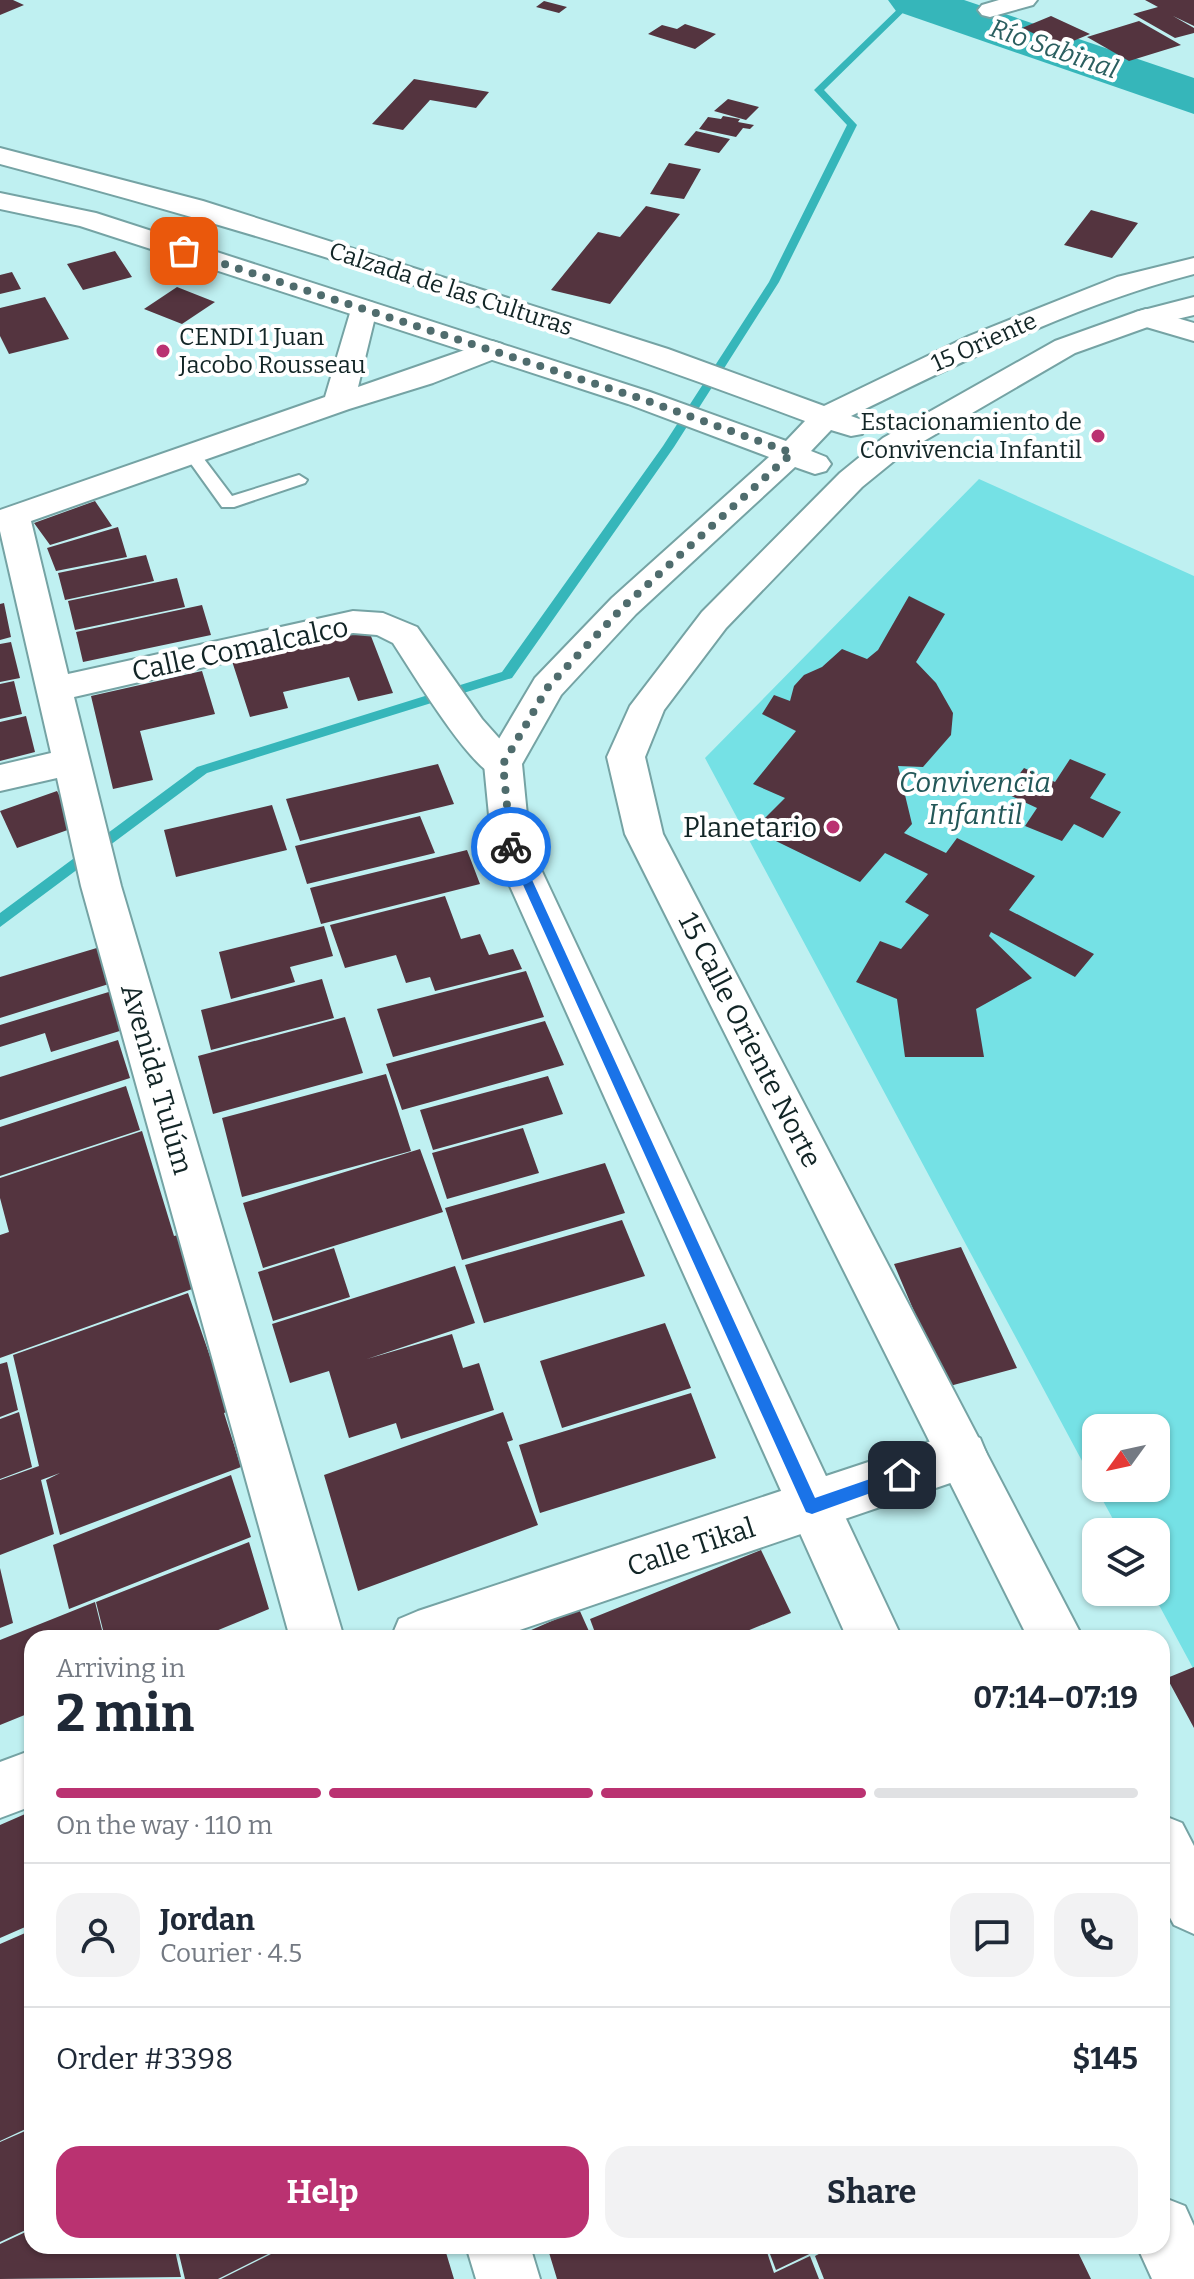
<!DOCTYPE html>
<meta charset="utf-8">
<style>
body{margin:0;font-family:Bitter,serif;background:#f2f2f3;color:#1f2937;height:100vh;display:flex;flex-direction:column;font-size:30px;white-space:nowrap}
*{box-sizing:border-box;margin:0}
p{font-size:26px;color:#747a83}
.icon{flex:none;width:44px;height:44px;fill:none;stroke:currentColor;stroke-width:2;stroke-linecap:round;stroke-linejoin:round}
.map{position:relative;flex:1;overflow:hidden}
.details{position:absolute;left:24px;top:1630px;width:1146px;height:624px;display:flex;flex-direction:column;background:#fff;border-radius:24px;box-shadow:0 2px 6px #0004}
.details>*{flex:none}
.needle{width:52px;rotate:237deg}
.controls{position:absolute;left:1082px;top:1414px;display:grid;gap:16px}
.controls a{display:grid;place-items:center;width:88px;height:88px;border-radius:16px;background:#fff;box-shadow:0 2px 6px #0004;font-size:40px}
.pin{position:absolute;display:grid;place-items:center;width:68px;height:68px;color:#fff;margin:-34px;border-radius:16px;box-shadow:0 4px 12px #0006}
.courier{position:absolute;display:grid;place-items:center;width:80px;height:80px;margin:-40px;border:6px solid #1a73e8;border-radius:50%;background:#fff;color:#222;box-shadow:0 2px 10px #0007}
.summary em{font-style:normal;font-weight:700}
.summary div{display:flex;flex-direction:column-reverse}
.summary{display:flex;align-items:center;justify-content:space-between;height:136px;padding:0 32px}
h1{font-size:52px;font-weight:700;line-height:60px}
.bar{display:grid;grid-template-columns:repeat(4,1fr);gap:12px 8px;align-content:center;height:96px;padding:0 32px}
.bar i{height:10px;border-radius:6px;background:#e0e1e3}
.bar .active{background:#ba3271}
.bar p{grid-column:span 4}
.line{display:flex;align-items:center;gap:20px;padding:0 32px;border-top:2px solid #e0e1e3}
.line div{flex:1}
.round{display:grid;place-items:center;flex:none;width:84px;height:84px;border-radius:24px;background:#f2f2f3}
.button{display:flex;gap:16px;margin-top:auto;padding:16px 32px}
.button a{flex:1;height:92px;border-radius:24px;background:#ba3271;color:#fff;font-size:32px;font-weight:700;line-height:92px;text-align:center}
.button a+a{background:#f2f2f3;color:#1f2937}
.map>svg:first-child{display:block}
.green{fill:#75e1e5}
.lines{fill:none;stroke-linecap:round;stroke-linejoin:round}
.stream{fill:#36b6ba;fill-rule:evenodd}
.river{fill:#36b6ba;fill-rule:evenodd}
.building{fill:#54343f}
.service-casing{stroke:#75a3a4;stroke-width:4}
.minor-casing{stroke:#75a3a4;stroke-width:4}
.secondary-casing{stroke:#75a3a4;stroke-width:4}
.service{fill:#fff;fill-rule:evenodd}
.minor{fill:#fff;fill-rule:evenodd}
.secondary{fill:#fff;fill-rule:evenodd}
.route{fill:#1a73e8}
.done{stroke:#4f6c6d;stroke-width:8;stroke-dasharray:0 14.4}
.poi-dot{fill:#ba3271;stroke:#fff;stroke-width:3}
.labels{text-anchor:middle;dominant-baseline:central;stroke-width:8;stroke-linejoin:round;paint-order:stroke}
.far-street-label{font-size:24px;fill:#122526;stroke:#fff}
.far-poi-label{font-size:24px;fill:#122526;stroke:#fff;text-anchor:start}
.far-water-label{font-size:26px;font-style:italic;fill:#2b5f60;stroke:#fff}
.street-label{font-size:28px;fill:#122526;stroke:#fff}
.park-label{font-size:28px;font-style:italic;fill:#235859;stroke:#fff}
.poi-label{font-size:28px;fill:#122526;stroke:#fff;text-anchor:end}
</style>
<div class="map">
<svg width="1194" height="2279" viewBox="0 0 1194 2279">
<rect width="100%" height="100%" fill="#bff0f1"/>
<!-- green -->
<path class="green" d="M979,479L1194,576V1670L1152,1592H1156V1532H1120L1096,1488H1156V1428H1096V1487L705,758Z"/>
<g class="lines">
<!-- stream -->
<path class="stream" d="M907,0H916L824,90L857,125L779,282L674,447L512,678L207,773L0,927V913L197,767L502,672L663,446L769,282L847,125L814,90Z"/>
<!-- river -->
<path class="river" d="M888,0H964L1194,78V114L896,11Z"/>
</g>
<!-- building -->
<path class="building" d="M0,0H13L24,5L0,15Z
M1145,0H1194V26L1173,16L1194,28V33L1175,38L1133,14L1158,7Z
M544,1L567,7L559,13L536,7Z
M1051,16L1090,34L1061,46L1022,28Z
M1139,21L1181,45L1129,61L1087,37Z
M685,24L716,34L695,49L648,34L662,25L677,29Z
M414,79L489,92L476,108L430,100L403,130L372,124Z
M728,99L759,107L746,120L714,111Z
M723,116L740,119L738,122L754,125L750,129L743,128L736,137L699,129L708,117L721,119Z
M696,131L730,139L719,153L684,145Z
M669,163L701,169L684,199L650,194Z
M646,206L680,214L610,304L551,290L598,232L620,237Z
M1091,210L1138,223L1112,258L1064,245Z
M115,251L132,277L83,290L67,264Z
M12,272L21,289L0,294V275Z
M177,287L215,302L182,324L144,309Z
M45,297L69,339L9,354L0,336V308Z
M95,501L112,526L50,545L34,523Z
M118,527L127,557L56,571L47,548Z
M146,555L154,581L65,600L58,573Z
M177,578L185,607L75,630L68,601Z
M909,596L945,614L916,662L936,683L953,713L951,735L923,767L898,766L912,824L904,833L946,853L957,838L1035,876L1009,910L1094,954L1075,977L991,932L989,936L1032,978L976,1009L984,1057H905L897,999L856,982L880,941L901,949L929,915L905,902L928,874L885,853L860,882L753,830L785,798L753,784L796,731L762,714L774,695L790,701L794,686L804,675L822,667L842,649L867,659L878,650Z
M4,603L11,637L0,640V604Z
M202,605L211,635L83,662L76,632Z
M369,631L393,693L358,701L349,677L283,692L288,708L250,717L232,661Z
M11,642L20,678L0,682V644Z
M202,671L215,714L140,731L153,780L113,789L91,696Z
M14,681L22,714L0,719V684Z
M26,716L35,752L0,761V722Z
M1070,759L1106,774L1090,798L1121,812L1103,838L1074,824L1062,841L1025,826L1037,808L1005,793L1024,768L1055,782Z
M438,764L454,804L300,841L286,799Z
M57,791L76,827L17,848L0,811Z
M272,805L287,850L176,877L164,830Z
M420,816L435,853L307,884L295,846Z
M467,850L480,884L321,924L310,888Z
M445,896L461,939L480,934L489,955L513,949L522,969L435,991L430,977L406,983L396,955L345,968L330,925Z
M324,926L333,956L290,967L295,982L231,999L219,952Z
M100,947L112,983L0,1018V977Z
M526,971L544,1017L393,1057L377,1009Z
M322,979L334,1018L211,1050L201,1010Z
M112,991L123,1030L51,1052L45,1033L0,1047V1025Z
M345,1017L363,1073L213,1114L198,1056Z
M545,1021L564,1065L402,1110L386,1064Z
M118,1040L130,1078L0,1120V1077Z
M386,1074L411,1151L242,1197L222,1118Z
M548,1076L563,1114L433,1150L420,1110Z
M126,1086L140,1130L0,1176V1127Z
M523,1128L539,1173L447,1199L432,1153Z
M142,1131L174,1236L178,1235L195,1288L0,1358V1235L9,1232L0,1198V1178Z
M420,1149L443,1212L263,1268L243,1203Z
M605,1163L625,1213L462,1260L445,1208Z
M622,1220L645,1276L484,1323L465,1265Z
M961,1247L1017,1368L946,1387L894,1264Z
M334,1248L350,1297L273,1321L258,1272Z
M455,1266L475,1323L367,1359L452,1334L463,1368L479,1363L494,1410L401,1439L396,1423L349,1438L329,1371L290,1383L272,1324Z
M188,1293L229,1411L224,1413L241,1467L60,1535L46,1480L60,1473L41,1480L54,1534L0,1555V1480L39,1466L13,1355Z
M665,1323L691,1388L562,1428L540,1361Z
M7,1362L18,1410L0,1417V1364Z
M691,1393L716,1458L540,1513L519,1445Z
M19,1412L32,1467L0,1479V1419Z
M503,1412L513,1440L507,1442L538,1525L358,1591L324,1475Z
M231,1475L251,1537L69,1609L53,1545Z
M249,1542L269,1609L199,1638H105L96,1602Z
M761,1550L791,1613L730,1638H597L590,1619Z
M0,1568L13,1623L0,1628Z
M95,1602L104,1638H32V1712L0,1725V1640Z
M579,1609L592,1638H513Z
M1194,1667V1728L1167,1678Z
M32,1811V1924L0,1938V1825Z
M32,1930V2126L0,2141V1944Z
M32,2128V2227L0,2242V2142Z
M32,2229V2246H174L181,2277L0,2279V2244Z
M177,2246H284L218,2279H185Z
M287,2246H444L454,2279H221Z
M547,2246H765L774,2273L810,2256L819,2279H557Z
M767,2246H826L776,2270Z
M834,2246H1075L1091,2279H824L815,2256Z"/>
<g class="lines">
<!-- service casing -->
<g class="service-casing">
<path id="service" d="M192,449L198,451L232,496L299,475L307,480L305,483L234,507H222L184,454Z"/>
</g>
<!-- minor casing -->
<g class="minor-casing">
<path id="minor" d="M999,0H1037L1033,5L990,17L982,15L978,10L982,5Z
M363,300L373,303L377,309L358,387L482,344L492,341L502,344L507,350L502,356L433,383L349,409L31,521L68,674L353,611L383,613L417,627L482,719L522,764L516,773C507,776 501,778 492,774C465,760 412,672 393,643L377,635L353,633L74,697L121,886L344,1638H290L81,886L57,778L0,791V765L51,753L0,531V510L325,397L353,303Z
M1146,309L1194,323V341L1136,324L1132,318L1136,312Z
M962,1431L980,1438L987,1455L980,1472L962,1479L496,1638H391L399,1619L418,1611Z
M32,1750V1806L0,1818V1762Z
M466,2246H530L540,2279H476Z"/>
</g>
<!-- secondary casing -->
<g class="secondary-casing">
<path id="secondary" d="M0,148L203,201L668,349L824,406L969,336L1117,277L1194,258V274C1074,305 962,362 851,416L862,420L866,427L862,434L851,436L831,430L811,451L826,457L831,464L826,471L815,474L795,467L636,614L561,695L522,764L530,846L902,1638H847L492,846L484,764L535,678L612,598L769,457L628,404L80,226L0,209V193L96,213L650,392L786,441L805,421C542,322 272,236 0,164Z
M1194,297V315L1156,324L1075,353L905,452L862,487L726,628L664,710L645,757L663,834L1083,1638H1028L625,834L607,757L630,706L702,612L840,473L883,438L1055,341L1136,312Z
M1162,1815L1182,1823L1194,1846V1934L1174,1925L1162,1903Z
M1162,2197L1185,2206L1194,2226V2279H1152L1137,2246H1162Z"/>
</g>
<!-- service -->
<use href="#service" class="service"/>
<!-- minor -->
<use href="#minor" class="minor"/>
<!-- secondary -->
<use href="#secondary" class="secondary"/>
</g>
<!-- route -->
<path class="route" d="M511,843L517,847L815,1498L902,1468L907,1470V1480L812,1514L806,1512L506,847Z"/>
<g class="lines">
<!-- done -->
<path class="done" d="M184,251L639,398L792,453L624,606L548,687L503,764L511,847"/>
</g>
<!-- markers -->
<g class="poi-dot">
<circle cx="163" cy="351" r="8"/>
<circle cx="1098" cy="436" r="8"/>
<circle cx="833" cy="827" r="8"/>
</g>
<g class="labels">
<!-- far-street labels -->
<g class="far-street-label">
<text transform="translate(451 289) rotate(18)">Calzada de las Culturas</text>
<text transform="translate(984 342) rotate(-24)">15 Oriente</text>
</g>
<!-- far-poi labels -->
<g class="far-poi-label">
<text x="179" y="337">CENDI 1 Juan<tspan x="179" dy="28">Jacobo Rousseau</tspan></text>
<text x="1082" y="422" text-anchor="end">Estacionamiento de<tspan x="1082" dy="28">Convivencia Infantil</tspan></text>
</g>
<!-- far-water labels -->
<g class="far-water-label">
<text transform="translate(1054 49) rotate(19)">Río Sabinal</text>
</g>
<!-- street labels -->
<g class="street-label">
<text transform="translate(240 649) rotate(-12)">Calle Comalcalco</text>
<text transform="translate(750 1040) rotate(63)">15 Calle Oriente Norte</text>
<text transform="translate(157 1079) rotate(74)">Avenida Tulúm</text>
<text transform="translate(691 1547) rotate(-18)">Calle Tikal</text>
</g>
<!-- park labels -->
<g class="park-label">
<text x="975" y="782">Convivencia<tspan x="975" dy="32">Infantil</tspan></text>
</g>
<!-- poi labels -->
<g class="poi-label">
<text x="817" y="827">Planetario</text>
</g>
</g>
</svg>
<div class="controls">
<a><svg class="needle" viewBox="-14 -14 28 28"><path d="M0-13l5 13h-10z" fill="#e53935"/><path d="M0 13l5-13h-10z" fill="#747a83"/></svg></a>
<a><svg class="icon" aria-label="layers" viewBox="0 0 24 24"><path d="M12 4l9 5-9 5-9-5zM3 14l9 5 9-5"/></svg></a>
</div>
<div class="pin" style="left:184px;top:251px;background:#ea580c"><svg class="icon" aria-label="bag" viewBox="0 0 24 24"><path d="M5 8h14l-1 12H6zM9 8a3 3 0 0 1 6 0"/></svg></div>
<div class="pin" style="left:902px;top:1475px;background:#1f2937"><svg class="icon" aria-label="home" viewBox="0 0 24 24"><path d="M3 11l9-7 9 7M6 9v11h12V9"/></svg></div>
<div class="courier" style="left:511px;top:847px"><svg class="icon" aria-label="bike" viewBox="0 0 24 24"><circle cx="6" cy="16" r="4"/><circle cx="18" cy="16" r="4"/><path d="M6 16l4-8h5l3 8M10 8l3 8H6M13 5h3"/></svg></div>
<section class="details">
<div class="summary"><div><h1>2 min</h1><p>Arriving in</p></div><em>07:14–07:19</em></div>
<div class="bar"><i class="active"></i><i class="active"></i><i class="active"></i><i></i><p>On the way · 110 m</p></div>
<div class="line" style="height:144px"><a class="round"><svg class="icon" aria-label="person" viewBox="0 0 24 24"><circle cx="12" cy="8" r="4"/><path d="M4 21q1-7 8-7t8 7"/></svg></a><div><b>Jordan</b><p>Courier · 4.5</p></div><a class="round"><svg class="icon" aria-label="chat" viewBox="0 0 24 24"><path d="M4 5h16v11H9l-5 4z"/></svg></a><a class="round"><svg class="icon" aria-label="phone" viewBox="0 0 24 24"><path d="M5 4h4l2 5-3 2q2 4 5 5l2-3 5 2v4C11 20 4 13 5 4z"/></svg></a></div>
<div class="line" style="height:104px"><div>Order #3398</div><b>$145</b></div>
<div class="button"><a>Help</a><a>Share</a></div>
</section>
</div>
